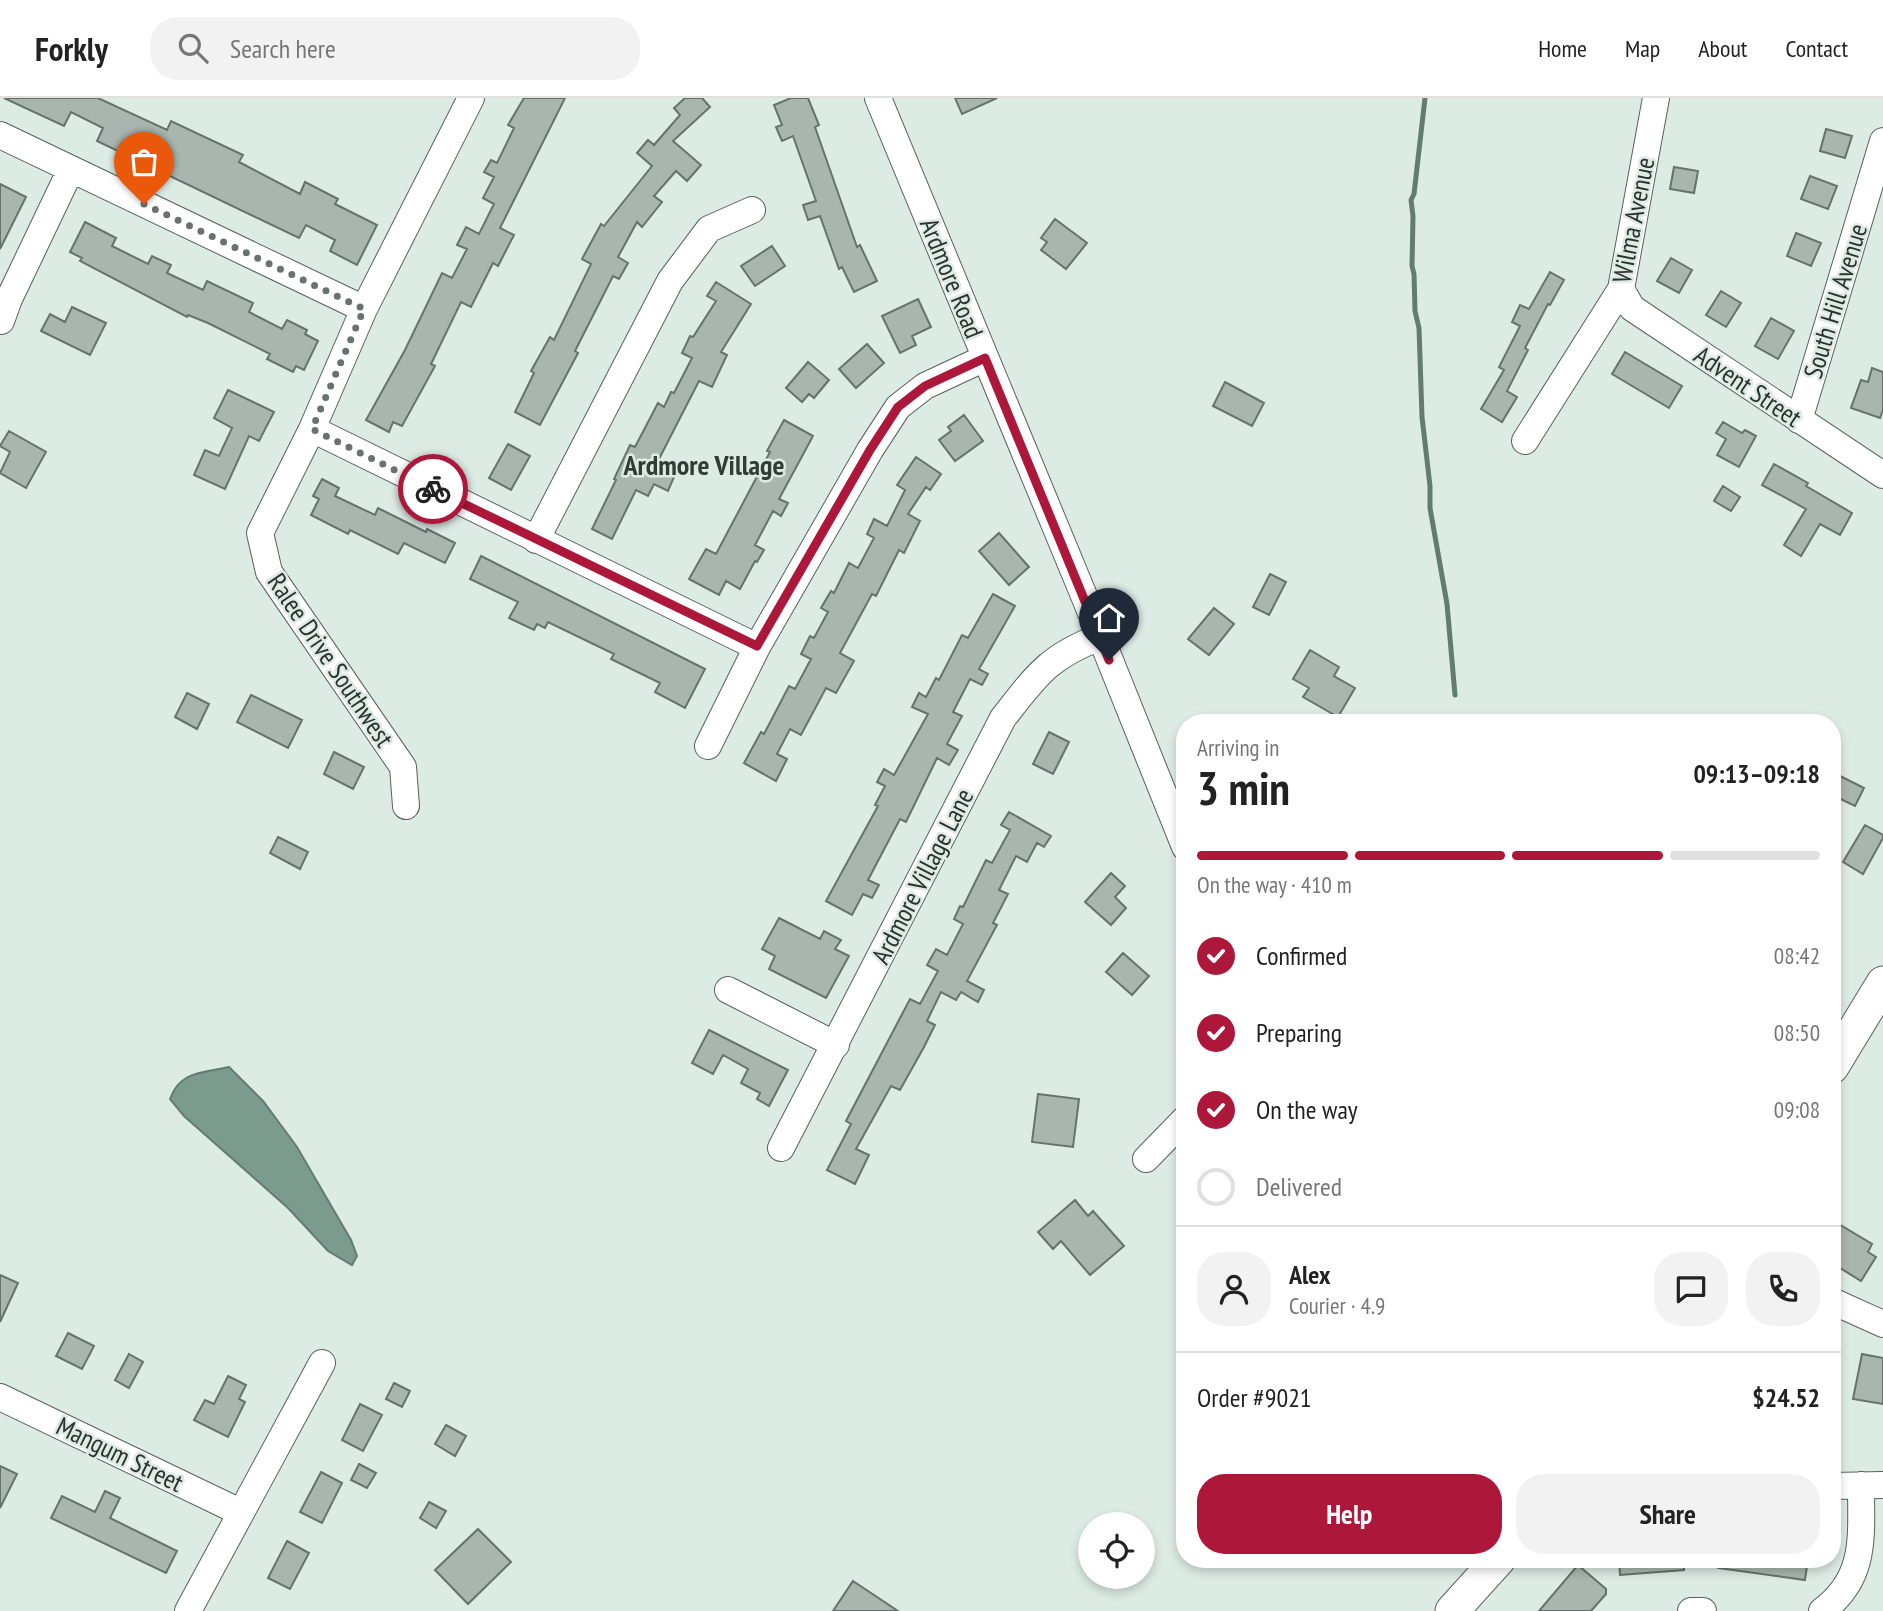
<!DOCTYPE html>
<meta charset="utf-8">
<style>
body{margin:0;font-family:"PT Sans Narrow",sans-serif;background:#f2f2f2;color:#222;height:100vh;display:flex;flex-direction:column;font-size:26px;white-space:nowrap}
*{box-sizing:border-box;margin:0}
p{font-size:23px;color:#767676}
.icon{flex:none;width:38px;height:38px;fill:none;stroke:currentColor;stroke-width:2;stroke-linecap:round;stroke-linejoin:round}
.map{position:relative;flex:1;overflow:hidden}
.side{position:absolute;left:1176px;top:616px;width:665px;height:854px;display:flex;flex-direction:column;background:#fff;border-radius:28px;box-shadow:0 4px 10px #0003}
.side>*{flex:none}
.fabs{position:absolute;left:1078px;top:1414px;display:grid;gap:14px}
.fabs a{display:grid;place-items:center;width:77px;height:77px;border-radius:50%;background:#fff;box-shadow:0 4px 10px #0003;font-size:35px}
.pin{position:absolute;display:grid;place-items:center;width:60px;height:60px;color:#fff;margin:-72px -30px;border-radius:50% 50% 50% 0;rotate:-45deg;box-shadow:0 0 7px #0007}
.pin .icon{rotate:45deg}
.courier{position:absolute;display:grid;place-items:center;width:70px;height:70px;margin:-35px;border:5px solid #ac173a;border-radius:50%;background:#fff;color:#222;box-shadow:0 2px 9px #0007}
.overview em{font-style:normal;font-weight:700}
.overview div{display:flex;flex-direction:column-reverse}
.overview{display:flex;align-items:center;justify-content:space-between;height:119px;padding:0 21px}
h1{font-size:46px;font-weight:700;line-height:52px}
.bar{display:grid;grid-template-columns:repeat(4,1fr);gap:10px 7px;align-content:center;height:84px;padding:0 21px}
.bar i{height:9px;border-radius:5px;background:#e0e0e0}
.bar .active{background:#ac173a}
.bar p{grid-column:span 4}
.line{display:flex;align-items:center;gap:18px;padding:0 21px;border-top:2px solid #e0e0e0}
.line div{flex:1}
.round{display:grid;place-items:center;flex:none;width:74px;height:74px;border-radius:28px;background:#f2f2f2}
ol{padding:0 21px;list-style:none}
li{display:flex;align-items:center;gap:21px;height:77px}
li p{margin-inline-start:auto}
li .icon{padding:7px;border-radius:50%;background:#ac173a;color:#fff;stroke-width:4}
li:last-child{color:#767676}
li i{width:38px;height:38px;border:4px solid #e0e0e0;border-radius:50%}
.primary-button{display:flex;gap:14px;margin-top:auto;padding:14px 21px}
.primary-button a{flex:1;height:80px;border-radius:28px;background:#ac173a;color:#fff;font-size:28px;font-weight:700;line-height:80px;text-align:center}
.primary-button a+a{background:#f2f2f2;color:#222}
header{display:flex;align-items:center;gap:42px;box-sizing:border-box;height:98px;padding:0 35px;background:#fff;border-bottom:2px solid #e0e0e0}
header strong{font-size:33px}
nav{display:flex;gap:38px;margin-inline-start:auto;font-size:24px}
.search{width:490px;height:63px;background:#f2f2f2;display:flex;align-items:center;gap:18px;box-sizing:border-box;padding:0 24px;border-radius:28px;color:#767676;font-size:26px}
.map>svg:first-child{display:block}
.water{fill:#7b9c8d;stroke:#637c71;stroke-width:2}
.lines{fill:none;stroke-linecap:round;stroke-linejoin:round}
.stream{stroke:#637c71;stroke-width:5}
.building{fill:#a9b6b0;stroke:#66726d;stroke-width:2}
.minor-casing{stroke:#56625c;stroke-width:28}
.major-casing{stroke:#56625c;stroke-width:35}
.minor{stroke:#fff;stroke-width:26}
.major{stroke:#fff;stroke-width:33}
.done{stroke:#6a726f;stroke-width:7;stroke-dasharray:0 12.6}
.route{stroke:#ac173a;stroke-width:9}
.labels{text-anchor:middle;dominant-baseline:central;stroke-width:5;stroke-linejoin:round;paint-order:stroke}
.street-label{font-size:26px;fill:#2c312f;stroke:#ddebe5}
.neighbourhood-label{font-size:28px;font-weight:bold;fill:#313c37;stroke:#ddebe5}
</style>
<header>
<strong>Forkly</strong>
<div class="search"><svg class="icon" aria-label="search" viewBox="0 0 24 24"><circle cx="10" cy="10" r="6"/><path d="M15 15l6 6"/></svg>Search here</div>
<nav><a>Home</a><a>Map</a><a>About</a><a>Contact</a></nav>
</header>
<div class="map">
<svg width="1883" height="1513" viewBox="0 0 1883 1513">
<rect width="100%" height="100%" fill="#ddebe5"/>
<!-- water -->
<path class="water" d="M229,969L263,1003L297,1049L351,1142L357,1158L352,1167L328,1153L288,1110L184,1018L170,1001C180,973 202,975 229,969Z"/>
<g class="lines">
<!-- stream -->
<path class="stream" d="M1425,0L1414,96L1411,102L1413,118L1412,168L1414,176L1415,213L1419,230L1422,319L1430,388V410L1447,506L1455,597"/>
</g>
<!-- building -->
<path class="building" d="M4,0H98L167,32L171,23L243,57L239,64L300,96L305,84L338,101L335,106L377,127L357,167L330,153L335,142L306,127L299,140L97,43L103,30L71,14L64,28Z
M524,0H565L500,130L514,137L498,168L493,165L471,209L461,204L431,266L435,268L402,328L393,324L389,334L366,322L405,252L442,175L452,180L467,151L457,147L466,129L479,136L494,106L483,100L494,79L484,74L491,62L497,65L514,30L508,27Z
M685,0H702L710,9L673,43L701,67L687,83L676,73L654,98L662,104L642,129L637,124L618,159L628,165L619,181L613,178L575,253L578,255L540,327L515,314L534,275L531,273L550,239L554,242L591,166L582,161L601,126L604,128L652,68L637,55L648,42L654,47L680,17L674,10Z
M791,0H808L819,27L815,29L857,149L860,147L877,183L854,194L842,169L839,171L820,118L808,122L803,107L816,103L793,38L782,43L776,29L782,27L774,7Z
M955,0H997L962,16Z
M1826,31L1852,38L1845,60L1820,53Z
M1674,69L1698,73L1694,95L1670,91Z
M1810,78L1837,88L1828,111L1801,101Z
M0,86L26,99L0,151Z
M1055,121L1087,145L1066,171L1041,152L1047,144L1041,140Z
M85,124L116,140L112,148L148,166L152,158L171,167L167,175L203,192L207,183L253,205L249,214L282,231L287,222L307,232L305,236L318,243L304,272L296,268L293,274L267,261L270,256L208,225L188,217L187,219L80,163L82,160L70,154Z
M1796,135L1821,145L1811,168L1787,158Z
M772,148L785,168L755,188L741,168Z
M1671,160L1692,172L1679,195L1657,183Z
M1550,174L1564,182L1550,207L1548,206L1525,250L1528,252L1507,293L1517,299L1502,324L1481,311L1504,272L1499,269L1520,228L1512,224L1520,207L1529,211Z
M716,184L751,206L721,254L727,257L712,289L699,283L659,361L662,363L658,371L674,379L668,393L654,386L648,398L636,392L612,441L592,431L616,382L614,381L630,347L635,349L658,305L664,309L671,294L674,295L692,260L682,255L690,238L693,239L716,203L707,198Z
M1721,193L1741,205L1726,229L1706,217Z
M918,201L931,229L912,238L916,247L900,255L882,218Z
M72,209L106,225L90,257L41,233L50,216L65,224Z
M1771,220L1794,233L1778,261L1755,248Z
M867,246L884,265L856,290L839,271Z
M1625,254L1682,288L1669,310L1612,276Z
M808,264L829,282L814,300L809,296L802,304L786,290Z
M1872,270L1883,274V312L1880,320L1851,310L1861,282L1868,284Z
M1225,284L1264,305L1252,328L1213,308Z
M228,292L274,314L259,343L249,338L225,391L194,377L205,352L219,358L232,330L214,320Z
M964,317L983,343L955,363L939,342L951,333L948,329Z
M784,322L813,338L779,401L788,405L781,418L773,413L755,447L764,452L757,464L755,463L740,491L726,483L719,497L689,481L706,451L716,456L770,354L767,353Z
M1723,324L1742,335L1745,332L1756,338L1739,369L1717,357L1726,341L1716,335Z
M9,333L46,354L26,390L0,375L10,354L0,348Z
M508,346L530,358L511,392L489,380Z
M916,359L941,376L930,392L926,389L908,416L920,423L904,455L899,452L876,498L872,496L840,555L854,563L836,595L826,590L801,637L790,631L777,656L787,661L776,683L744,665L761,634L764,636L789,588L795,591L811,561L801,556L810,538L814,540L828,514L821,510L831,493L834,495L849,465L858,470L874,440L867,436L874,421L887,428L905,392L897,387Z
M1774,366L1808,385L1806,388L1852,415L1840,437L1820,426L1801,458L1784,447L1806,411L1762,387Z
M322,381L339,390L335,398L375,417L378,410L426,434L427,431L455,445L445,465L404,445L398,456L350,432L348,436L311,417L319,401L313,398Z
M1723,388L1740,399L1731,413L1714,403Z
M999,435L1029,469L1009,487L979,453Z
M481,458L705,571L685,610L655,594L660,585L611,561L614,556L548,524L545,530L537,526L534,532L509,520L518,504L470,481Z
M1270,476L1286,484L1269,517L1253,509Z
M993,496L1015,508L979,571L988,576L982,587L970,581L953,614L962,618L947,646L958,652L949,667L937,660L906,724L900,721L868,782L879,787L872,800L863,796L852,817L826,803L878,708L875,707L885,688L877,684L884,671L894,677L928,616L912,609L919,595L926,599L936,580L939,582L962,537L968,540Z
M1214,510L1234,526L1209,557L1188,541Z
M1310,552L1339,569L1334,578L1355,590L1338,619L1303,599L1309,590L1293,581Z
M187,595L209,606L197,631L175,619Z
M251,597L302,622L288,650L237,624Z
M1049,634L1069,644L1053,676L1033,666Z
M334,654L364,669L353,691L324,676Z
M1838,677L1864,690L1855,708L1832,697V689Z
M1009,714L1051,738L1044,749L1037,745L1027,764L1016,758L999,792L1008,796L993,825L997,827L967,883L984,892L978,904L961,894L956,902L941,894L927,923L935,927L924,949L900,992L891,988L856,1051L869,1057L855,1086L827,1072L851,1026L846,1023L910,901L920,906L938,873L927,867L936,851L947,857L963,826L954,821L960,808L963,809L986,762L992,765L1010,732L1001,727Z
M1865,727L1883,737V740L1863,776L1843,764Z
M278,739L308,754L300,771L270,755Z
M1111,775L1125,788L1115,799L1126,810L1111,827L1085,804Z
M779,820L820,841L824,833L841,842L835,851L849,858L826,900L769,871L775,858L762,851Z
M1123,855L1149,878L1132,897L1106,874Z
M709,932L788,972L769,1008L757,1001L760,995L741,985L748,971L723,957L713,976L692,965Z
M1038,996L1079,1001L1073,1049L1032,1044Z
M1075,1102L1088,1118L1093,1113L1124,1148L1090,1177L1061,1143L1053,1151L1038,1134Z
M1832,1122L1872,1146L1868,1154L1876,1159L1861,1183L1832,1165Z
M0,1177L18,1185L0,1224Z
M68,1235L94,1248L82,1271L56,1258Z
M129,1256L143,1264L129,1290L115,1282Z
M1862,1256L1883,1260V1306L1853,1301Z
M228,1278L246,1287L239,1301L245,1304L228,1339L194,1322L205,1302L214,1306Z
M394,1285L410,1293L402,1309L386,1301Z
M360,1306L382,1317L363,1353L342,1342Z
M446,1327L466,1338L455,1358L435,1346Z
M359,1366L376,1375L367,1390L351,1382Z
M0,1368L17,1376L0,1410Z
M321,1374L342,1385L322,1425L300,1414Z
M105,1393L120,1400L110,1420L177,1453L166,1475L51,1420L62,1398L95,1414Z
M429,1404L446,1413L436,1430L420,1420Z
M478,1431L511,1464L468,1506L435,1472Z
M287,1443L309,1455L290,1491L268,1480Z
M1619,1461H1684V1472L1620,1477Z
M1719,1461H1808L1805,1482L1718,1470Z
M1578,1467L1606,1491V1496L1591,1513H1539Z
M853,1483L898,1513H833Z"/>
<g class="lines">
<!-- minor casing -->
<g class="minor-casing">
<path id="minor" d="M878,0L1087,505L1185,749
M0,37L364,211
M1621,191L1632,210L1883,377
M1,223L9,201L71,71
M1799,322L1883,43
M312,331L757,549
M1525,343L1621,191L1656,0
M536,442L670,183L709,131L752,112
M708,648L757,549L870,352L898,309L925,288L985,260
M406,708L403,669L269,474L260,435L312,331L364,211L471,0
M728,892L836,947
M781,1050L1003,620C1037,577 1048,559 1100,539
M1146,1061L1185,1021
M1832,1203L1883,1226
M0,1299L240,1414
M1832,1388L1883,1387
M188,1513L322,1265
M1691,1513H1703
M1822,1513C1867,1480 1861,1438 1861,1387"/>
</g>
<!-- major casing -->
<g class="major-casing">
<path id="major" d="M1832,969L1883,885
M1452,1513L1499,1461"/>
</g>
<!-- minor -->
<use href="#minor" class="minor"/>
<!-- major -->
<use href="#major" class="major"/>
</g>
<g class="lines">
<!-- done -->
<path class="done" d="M144,106L364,211L312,331L433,391"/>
<!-- route -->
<path class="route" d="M433,391L757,548L870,352L898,309L925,288L985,260L1109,562"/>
</g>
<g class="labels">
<!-- street labels -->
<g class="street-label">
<text transform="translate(1633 122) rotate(-79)">Wilma Avenue</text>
<text transform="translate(952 180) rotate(68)">Ardmore Road</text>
<text transform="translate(1835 203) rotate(-73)">South Hill Avenue</text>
<text transform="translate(1748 288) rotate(34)">Advent Street</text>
<text transform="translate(331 562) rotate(56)">Ralee Drive Southwest</text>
<text transform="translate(922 778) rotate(-63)">Ardmore Village Lane</text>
<text transform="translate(120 1356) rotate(26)">Mangum Street</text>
</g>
<!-- neighbourhood labels -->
<g class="neighbourhood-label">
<text x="704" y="366">Ardmore Village</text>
</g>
</g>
</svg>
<div class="fabs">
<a><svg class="icon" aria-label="locate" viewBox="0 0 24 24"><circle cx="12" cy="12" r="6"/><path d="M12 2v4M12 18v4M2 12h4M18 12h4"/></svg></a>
</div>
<div class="pin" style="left:144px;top:106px;background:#ea580c"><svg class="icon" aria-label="bag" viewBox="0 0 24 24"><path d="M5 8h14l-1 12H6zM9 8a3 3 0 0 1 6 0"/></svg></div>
<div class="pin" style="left:1109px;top:562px;background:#1f2937"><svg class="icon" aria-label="home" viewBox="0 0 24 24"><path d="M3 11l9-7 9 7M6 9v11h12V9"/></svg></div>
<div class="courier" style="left:433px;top:391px"><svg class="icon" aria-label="bike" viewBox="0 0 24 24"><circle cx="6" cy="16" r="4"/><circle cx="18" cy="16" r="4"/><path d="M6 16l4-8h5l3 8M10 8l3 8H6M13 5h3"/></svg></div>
<section class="side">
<div class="overview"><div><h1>3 min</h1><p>Arriving in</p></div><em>09:13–09:18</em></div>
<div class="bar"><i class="active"></i><i class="active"></i><i class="active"></i><i></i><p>On the way · 410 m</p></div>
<ol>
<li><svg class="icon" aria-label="check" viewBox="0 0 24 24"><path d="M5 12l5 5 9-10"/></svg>Confirmed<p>08:42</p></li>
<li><svg class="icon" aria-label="check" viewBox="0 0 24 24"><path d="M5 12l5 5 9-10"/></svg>Preparing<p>08:50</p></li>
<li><svg class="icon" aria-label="check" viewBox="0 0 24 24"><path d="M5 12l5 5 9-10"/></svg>On the way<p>09:08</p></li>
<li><i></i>Delivered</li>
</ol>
<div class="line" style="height:126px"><a class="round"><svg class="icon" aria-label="person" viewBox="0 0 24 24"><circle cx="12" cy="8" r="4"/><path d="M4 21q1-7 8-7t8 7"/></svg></a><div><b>Alex</b><p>Courier · 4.9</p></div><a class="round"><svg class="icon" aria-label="chat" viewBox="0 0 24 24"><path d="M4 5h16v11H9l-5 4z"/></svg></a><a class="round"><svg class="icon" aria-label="phone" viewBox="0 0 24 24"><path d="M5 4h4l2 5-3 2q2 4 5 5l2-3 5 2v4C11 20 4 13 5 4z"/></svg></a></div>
<div class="line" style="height:91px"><div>Order #9021</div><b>$24.52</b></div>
<div class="primary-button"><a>Help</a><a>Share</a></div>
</section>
</div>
